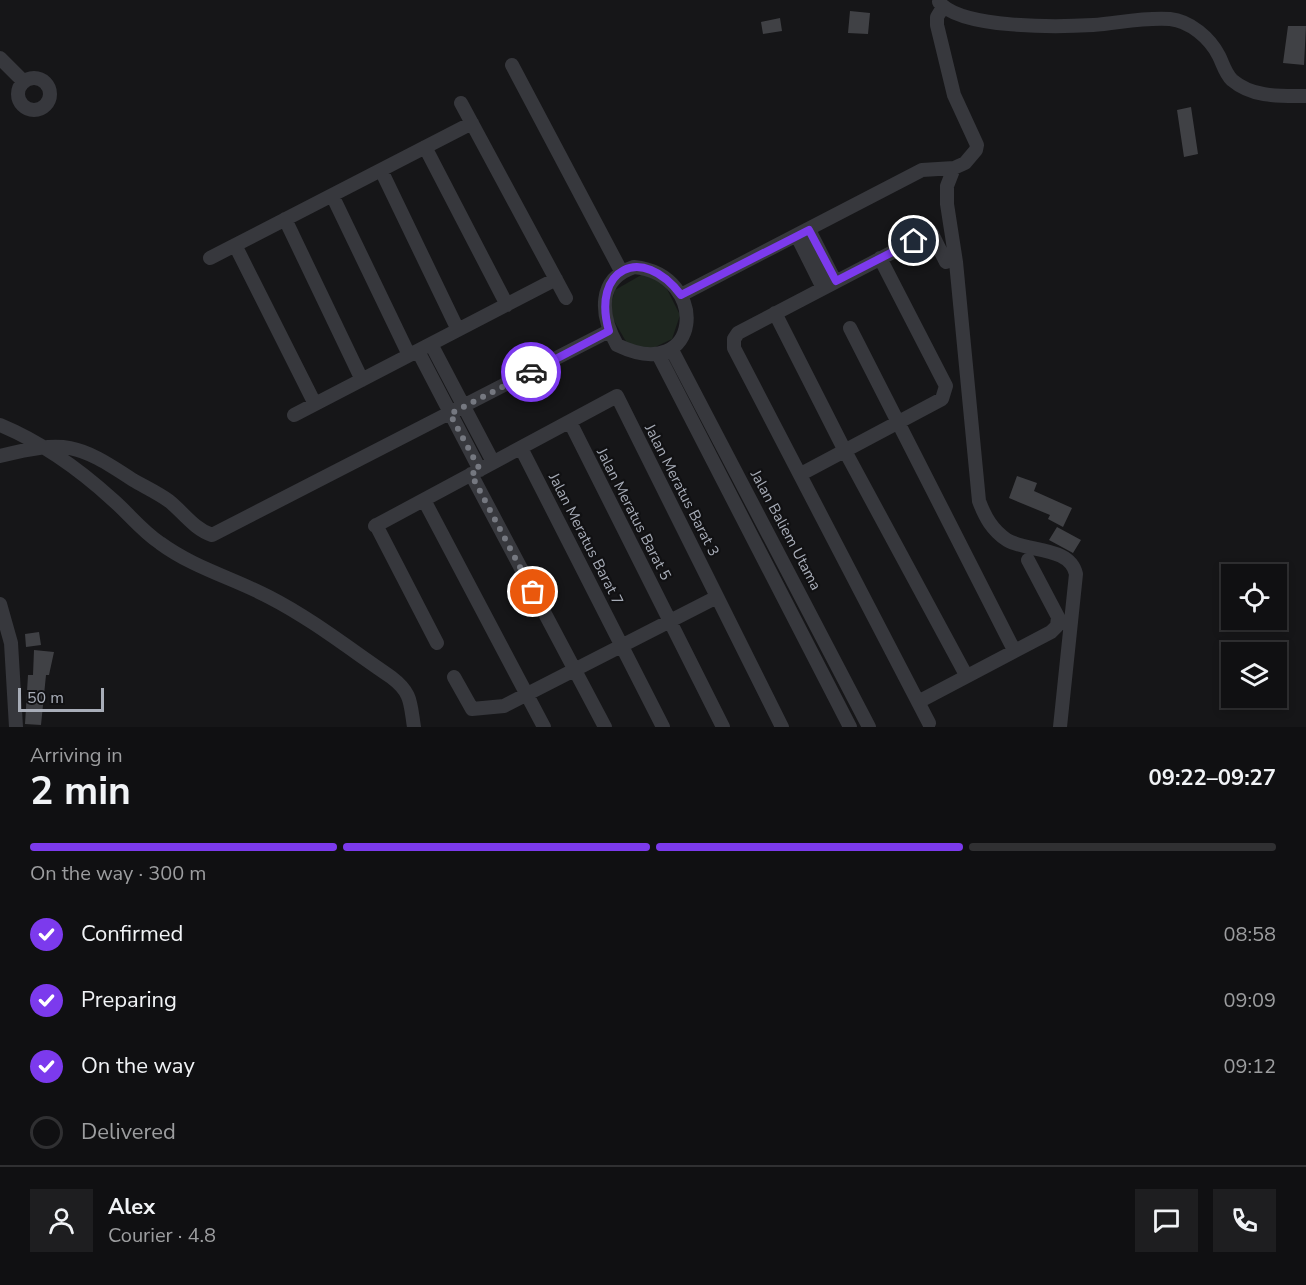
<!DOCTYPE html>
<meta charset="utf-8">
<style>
body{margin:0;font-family:"Nunito Sans",sans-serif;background:#1e1e20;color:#f1f3f6;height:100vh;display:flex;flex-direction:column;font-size:22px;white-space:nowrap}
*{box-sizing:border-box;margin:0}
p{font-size:20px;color:#9c9d9f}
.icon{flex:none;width:33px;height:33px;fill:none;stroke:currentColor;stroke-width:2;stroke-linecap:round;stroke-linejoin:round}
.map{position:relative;height:727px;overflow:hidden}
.details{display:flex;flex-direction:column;background:#101012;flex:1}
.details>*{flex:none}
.tools{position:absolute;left:1221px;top:564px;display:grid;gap:12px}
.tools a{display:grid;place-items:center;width:66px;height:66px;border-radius:0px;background:#101012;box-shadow:0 3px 9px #0003,0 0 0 2px #303032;font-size:30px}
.scale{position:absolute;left:18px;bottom:15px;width:86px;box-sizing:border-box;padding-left:6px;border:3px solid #a8adb8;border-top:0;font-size:16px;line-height:21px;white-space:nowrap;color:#a8adb8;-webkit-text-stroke:4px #111113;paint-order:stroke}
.pin{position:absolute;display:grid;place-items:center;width:51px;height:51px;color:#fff;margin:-26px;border:3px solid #fff;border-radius:50%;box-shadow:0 2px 6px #0007}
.courier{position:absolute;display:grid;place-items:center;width:60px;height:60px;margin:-30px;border:4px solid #7c3aed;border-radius:50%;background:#fff;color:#222;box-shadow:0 2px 8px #0007}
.headline em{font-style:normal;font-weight:700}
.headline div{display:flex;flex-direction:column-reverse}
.headline{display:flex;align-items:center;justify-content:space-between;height:102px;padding:0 30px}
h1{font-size:39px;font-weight:700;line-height:45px}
.bar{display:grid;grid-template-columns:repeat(4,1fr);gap:9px 6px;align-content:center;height:72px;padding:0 30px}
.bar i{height:8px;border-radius:4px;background:#303032}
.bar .on{background:#7c3aed}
.bar p{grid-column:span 4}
.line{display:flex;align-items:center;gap:15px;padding:0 30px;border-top:2px solid #303032}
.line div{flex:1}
.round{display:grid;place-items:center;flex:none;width:63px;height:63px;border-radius:0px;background:#1e1e20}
ol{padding:0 30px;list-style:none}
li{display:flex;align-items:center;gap:18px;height:66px}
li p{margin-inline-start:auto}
li .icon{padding:6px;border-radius:50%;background:#7c3aed;color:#fff;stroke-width:4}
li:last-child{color:#9c9d9f}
li i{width:33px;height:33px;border:3px solid #303032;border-radius:50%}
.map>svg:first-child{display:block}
.green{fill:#1e261f}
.building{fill:#404145}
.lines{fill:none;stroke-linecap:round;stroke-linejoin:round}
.minor{stroke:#37383d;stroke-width:14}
.done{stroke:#757880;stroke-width:6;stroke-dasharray:0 10.8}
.route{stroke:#7c3aed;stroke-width:8}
.labels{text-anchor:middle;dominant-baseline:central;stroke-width:4.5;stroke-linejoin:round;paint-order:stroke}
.street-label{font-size:15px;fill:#a8adb8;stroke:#111113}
</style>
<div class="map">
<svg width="1306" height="727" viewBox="0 0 1306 727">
<rect width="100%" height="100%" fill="#161618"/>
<!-- green -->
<path class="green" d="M643,274L665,285L680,315L672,339L649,350L628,345L609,312L615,290Z"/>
<!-- building -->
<path class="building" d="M850,11L870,13L868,34L848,33Z
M780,18L782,31L763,34L761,22Z
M1288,26H1306L1304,65L1283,63Z
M1191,107L1198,154L1184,157L1177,110Z
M1017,476L1037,483L1034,491L1072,508L1063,527L1048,519L1050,515L1009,498Z
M1057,527L1081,540L1073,553L1049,540Z
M39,632L41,645L26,647L25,634Z
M34,650L54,652L49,675H46L41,725L25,724L28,675H33Z"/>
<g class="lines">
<!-- minor -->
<path class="minor" d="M939,2C961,29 1059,27 1093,25C1119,23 1144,17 1170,19C1190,21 1210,38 1219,56C1223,64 1225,73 1232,80C1253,98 1281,96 1306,96
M0,58L24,82
M512,65L621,271
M18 94a16 16 0 1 1 32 0a16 16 0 1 1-32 0Z
M461,103L566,298
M425,147L507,305
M954,168L947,186V204L956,262L979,501C985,517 992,530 1007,540C1027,552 1070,546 1076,574L1060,727
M381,170L458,330
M332,195L409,355
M285,219L362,380
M809,230L835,281
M797,236L823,288
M235,245L315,404
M210,258L472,123
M634,267C711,275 702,386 617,345C600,315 597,279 634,267Z
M681,295L922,170L954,168L965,163L976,150L977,145L954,95L937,25V17L943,7
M775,313L845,451L966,675
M850,328L1014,650
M431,344L493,462
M672,350L869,727
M418,351L480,470
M659,356L850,727
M294,415L556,279
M570,422L723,727
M0,425C41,442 80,470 113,500C129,514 142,531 160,543C194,568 233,578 269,597C312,619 351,650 391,677C412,693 410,702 414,727
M521,448L663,727
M0,456C66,440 77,443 133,480C145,487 158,493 169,501C183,512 194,529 212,535L609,331
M471,474L605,727
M801,474L942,399L946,386L880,258
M424,500L544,727
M376,525L437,643
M375,526L617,396L782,727
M0,604L11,643L16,727
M454,677L472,709L504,706L717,597
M918,702L1051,632L1057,626L1058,617L1028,560
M929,723L734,348V339L738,333L931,232L946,262"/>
</g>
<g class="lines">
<!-- done -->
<path class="done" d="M531,372L450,414L480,470L471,474L533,592"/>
<!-- route -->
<path class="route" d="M531,372L609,331C591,269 642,243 681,295L809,230L836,281L914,241"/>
</g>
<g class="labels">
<!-- street labels -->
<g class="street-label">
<text transform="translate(682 490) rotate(63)">Jalan Meratus Barat 3</text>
<text transform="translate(634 514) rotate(63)">Jalan Meratus Barat 5</text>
<text transform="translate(786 530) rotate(62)">Jalan Baliem Utama</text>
<text transform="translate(586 539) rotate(63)">Jalan Meratus Barat 7</text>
</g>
</g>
</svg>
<div class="tools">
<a><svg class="icon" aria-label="locate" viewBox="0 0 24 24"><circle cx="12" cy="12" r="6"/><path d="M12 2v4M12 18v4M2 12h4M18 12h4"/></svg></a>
<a><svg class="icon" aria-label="layers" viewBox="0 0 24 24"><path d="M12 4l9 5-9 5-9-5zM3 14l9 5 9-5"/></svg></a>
</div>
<div class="scale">50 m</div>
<div class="pin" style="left:533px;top:592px;background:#ea580c"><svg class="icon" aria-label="bag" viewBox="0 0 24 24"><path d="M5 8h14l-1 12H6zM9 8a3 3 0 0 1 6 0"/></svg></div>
<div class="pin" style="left:914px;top:241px;background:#1f2937"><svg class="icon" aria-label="home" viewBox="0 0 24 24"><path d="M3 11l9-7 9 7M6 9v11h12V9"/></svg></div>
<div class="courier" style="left:531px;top:372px"><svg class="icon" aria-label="car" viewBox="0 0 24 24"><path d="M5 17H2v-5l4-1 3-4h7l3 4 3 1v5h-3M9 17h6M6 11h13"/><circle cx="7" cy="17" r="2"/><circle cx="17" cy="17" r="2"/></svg></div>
</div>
<section class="details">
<div class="headline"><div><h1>2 min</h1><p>Arriving in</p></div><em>09:22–09:27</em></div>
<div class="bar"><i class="on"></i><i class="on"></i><i class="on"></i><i></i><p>On the way · 300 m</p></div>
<ol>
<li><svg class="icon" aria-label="check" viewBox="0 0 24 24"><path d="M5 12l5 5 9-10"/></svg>Confirmed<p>08:58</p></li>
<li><svg class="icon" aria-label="check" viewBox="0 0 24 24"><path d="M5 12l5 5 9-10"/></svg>Preparing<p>09:09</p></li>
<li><svg class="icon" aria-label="check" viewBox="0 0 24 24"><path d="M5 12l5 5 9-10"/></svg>On the way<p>09:12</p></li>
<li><i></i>Delivered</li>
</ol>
<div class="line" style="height:108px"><a class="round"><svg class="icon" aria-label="person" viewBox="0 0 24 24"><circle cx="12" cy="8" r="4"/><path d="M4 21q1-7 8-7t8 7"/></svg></a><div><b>Alex</b><p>Courier · 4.8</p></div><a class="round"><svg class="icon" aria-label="chat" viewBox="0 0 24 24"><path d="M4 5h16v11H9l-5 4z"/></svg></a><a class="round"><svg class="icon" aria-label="phone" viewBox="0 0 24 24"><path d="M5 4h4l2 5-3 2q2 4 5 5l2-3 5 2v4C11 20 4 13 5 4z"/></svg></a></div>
</section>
